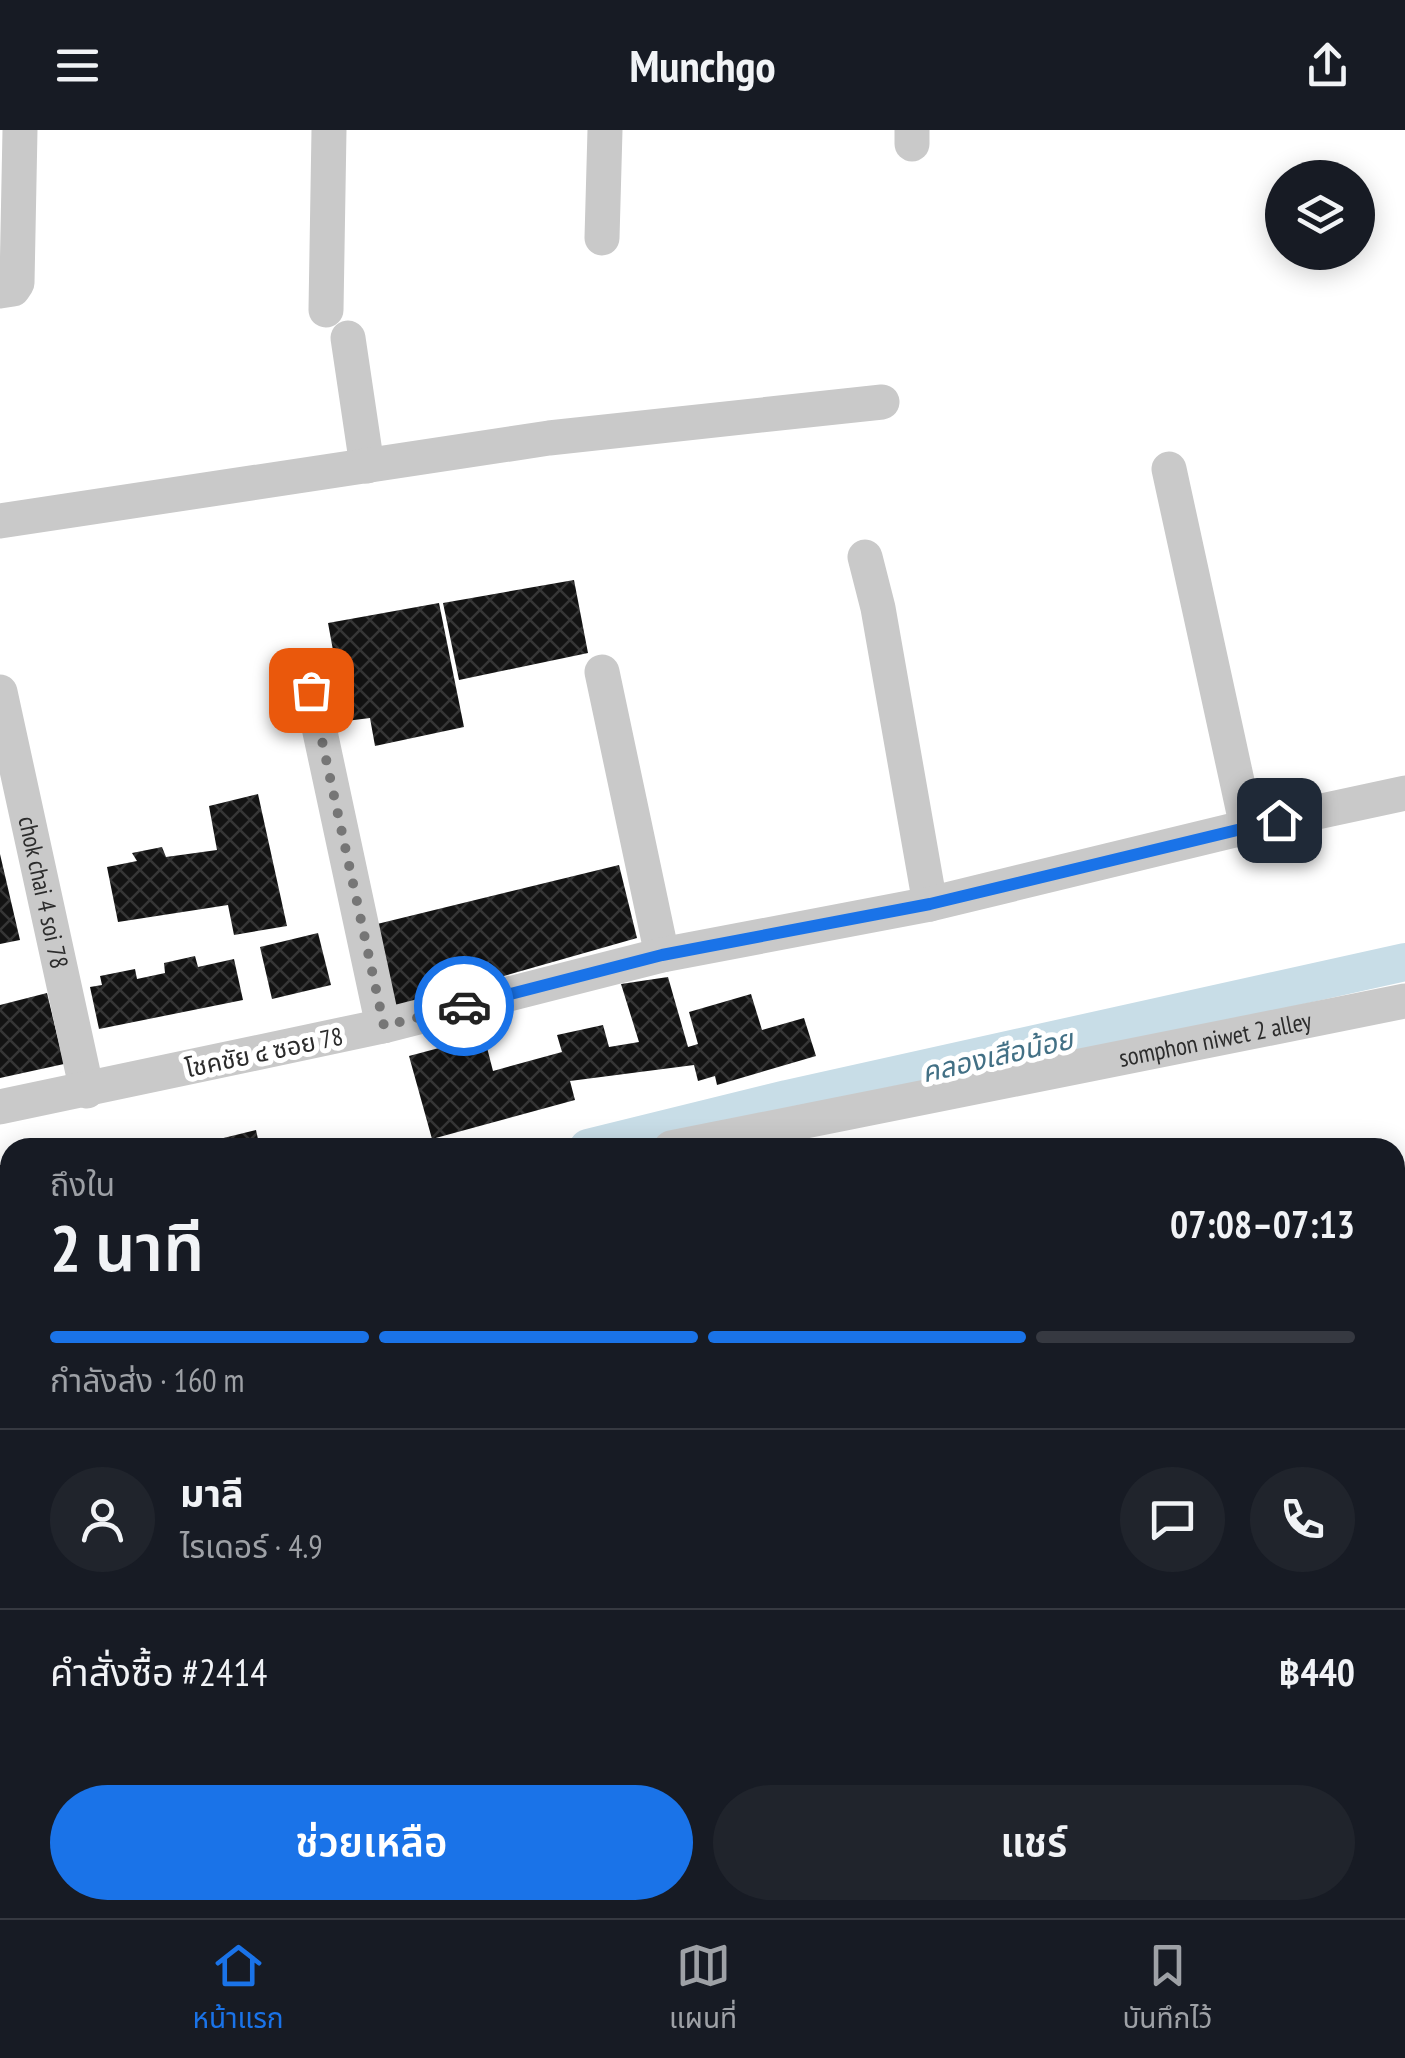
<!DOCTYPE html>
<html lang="th">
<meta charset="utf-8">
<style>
body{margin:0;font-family:"PT Sans Narrow","Noto Sans Thai",sans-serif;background:#20242c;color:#f1f3f6;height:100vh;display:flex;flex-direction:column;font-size:38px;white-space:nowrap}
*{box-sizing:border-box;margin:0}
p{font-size:32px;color:#9ea1a6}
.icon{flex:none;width:55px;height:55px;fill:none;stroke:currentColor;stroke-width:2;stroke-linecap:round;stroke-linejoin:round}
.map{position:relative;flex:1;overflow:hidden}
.panel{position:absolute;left:0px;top:1008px;width:1405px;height:782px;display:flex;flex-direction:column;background:#171b24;border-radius:30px 30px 0 0;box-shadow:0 5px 25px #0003}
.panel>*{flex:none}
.fabs{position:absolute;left:1265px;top:30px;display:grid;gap:20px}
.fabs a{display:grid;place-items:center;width:110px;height:110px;border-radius:50%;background:#171b24;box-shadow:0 5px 25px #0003;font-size:50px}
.pin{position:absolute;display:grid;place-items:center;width:85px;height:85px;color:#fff;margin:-42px;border-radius:20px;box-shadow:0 5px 15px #0006}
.courier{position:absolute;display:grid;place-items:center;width:100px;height:100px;margin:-50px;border:8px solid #1a73e8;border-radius:50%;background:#fff;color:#222;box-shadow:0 2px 12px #0007}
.overview em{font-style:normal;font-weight:600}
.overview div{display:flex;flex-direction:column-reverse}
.overview{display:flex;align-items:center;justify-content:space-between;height:170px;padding:0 50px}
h1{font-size:65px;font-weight:600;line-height:75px}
.bar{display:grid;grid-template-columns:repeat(4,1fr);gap:15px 10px;align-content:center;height:120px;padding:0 50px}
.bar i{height:12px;border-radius:8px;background:#363941}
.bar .current{background:#1a73e8}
.bar p{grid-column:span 4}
.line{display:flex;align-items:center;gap:25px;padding:0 50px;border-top:2px solid #363941}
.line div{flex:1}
.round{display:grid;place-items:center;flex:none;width:105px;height:105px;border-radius:52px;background:#20242c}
.action{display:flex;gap:20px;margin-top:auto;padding:20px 50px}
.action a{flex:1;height:115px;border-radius:60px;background:#1a73e8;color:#fff;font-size:40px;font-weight:600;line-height:115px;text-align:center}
.action a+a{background:#20242c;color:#f1f3f6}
header{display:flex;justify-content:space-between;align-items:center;height:130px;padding:0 50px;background:#171b24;font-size:45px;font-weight:600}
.menu{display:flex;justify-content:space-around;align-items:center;height:140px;border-top:2px solid #363941;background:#171b24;font-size:28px;color:#9ea1a6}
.menu a{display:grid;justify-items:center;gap:5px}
.menu .current{color:#1a73e8}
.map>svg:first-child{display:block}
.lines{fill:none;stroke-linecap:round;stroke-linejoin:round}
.canal{stroke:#c8dde7;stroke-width:38}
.building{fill:url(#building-cross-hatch)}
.street{stroke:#c9c9c9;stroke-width:35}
.done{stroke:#767676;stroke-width:10;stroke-dasharray:0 18}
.route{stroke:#1a73e8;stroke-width:12}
.labels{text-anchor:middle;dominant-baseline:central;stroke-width:10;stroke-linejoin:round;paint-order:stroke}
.street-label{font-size:25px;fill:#2c2c2c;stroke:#fff}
.water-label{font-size:28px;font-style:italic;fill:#427085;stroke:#fff}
</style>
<header><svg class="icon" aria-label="menu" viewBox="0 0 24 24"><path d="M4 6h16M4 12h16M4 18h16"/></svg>Munchgo<svg class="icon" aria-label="share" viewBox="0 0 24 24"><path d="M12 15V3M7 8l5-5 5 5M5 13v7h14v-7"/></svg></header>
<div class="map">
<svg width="1405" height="1788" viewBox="0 0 1405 1788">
<defs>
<pattern id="building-cross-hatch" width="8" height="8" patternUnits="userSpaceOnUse" patternTransform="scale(2.5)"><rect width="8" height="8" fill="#131313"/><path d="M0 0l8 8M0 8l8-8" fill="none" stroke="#363636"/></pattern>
</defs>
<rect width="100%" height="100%" fill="#fff"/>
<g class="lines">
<!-- canal -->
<path class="canal" d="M588,1018L787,969L1405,832
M0,1157L10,1155"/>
</g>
<!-- building -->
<path class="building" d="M574,450L588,523L459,550L443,473Z
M439,473L464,597L375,616L370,588L346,591L328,493Z
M258,664L287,796L234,805L228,775L118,792L107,737L137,731L132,723L162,717L166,727L217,720L209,676Z
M0,724L20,810L0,814Z
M619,735L637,808L391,878L373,795Z
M318,803L331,855L272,869L260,817Z
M195,826L198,837L234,829L243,870L99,899L90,857L102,855L100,846L135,839L137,849L165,843L164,833Z
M668,847L688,917L698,914L689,882L751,864L762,900L804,888L816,926L717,955L715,946L698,951L694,935L570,951L575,970L432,1009L409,926L484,906L493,941L562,922L557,905L603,895L609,917L639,912L621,854Z
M47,863L64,934L0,948V875Z
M256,1000L260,1018H191V1016Z
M10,1033V1117L5,1118L0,1093V1035Z
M10,1177V1250L4,1251L0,1232V1178Z
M10,1289V1381L0,1382V1291Z
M10,1605V1739L0,1741V1607Z
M74,1780H187L189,1788H51Z
M353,1780L355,1788H314V1786Z
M368,1780H434L435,1788H370Z
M459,1780H478L480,1788H443L442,1784Z"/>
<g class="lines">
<!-- street -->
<g class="street">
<path d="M912,0V14"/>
<path d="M602,108L605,0"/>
<path d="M0,161L13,159L17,153L20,0"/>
<path d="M326,180L329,0"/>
<path d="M348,208L367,336"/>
<path d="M1169,339L1247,697"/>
<path d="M0,391L549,308L882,272"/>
<path d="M865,427L878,478L930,774"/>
<path d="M602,542L662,825"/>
<path d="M311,560L383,896"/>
<path id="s1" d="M0,562L87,961"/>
<path d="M0,977L383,896L662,825L930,774L1247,697L1405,663"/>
<path id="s2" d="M671,1018L1405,871"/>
<path d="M1395,1075L1405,1074"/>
<path d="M0,1273L10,1271"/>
<path d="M1395,1290L1405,1289"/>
<path d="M0,1490L10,1488"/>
<path d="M196,1780L198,1788"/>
<path d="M491,1780L493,1788"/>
<path d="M791,1780L792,1788"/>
<path d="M1085,1780L1086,1788"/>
<path d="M1388,1780L1389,1788"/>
</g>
</g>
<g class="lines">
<!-- done -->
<path class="done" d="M311,560L384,896L464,876"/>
<!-- route -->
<path class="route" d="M464,876L662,825L930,774L1279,690"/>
</g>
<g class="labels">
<!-- street labels -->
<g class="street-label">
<text stroke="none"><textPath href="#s1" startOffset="205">chok chai 4 soi 78</textPath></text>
<text stroke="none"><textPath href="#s2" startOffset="555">somphon niwet 2 alley</textPath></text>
<text transform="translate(264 922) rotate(-12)">โชคชัย ๔ ซอย 78</text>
</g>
<!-- water labels -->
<g class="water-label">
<text transform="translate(997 925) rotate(-13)">คลองเสือน้อย</text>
</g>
</g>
</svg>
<div class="fabs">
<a><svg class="icon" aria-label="layers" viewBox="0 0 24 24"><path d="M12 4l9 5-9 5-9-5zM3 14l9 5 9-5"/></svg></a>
</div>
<div class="pin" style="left:311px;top:560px;background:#ea580c"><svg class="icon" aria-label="bag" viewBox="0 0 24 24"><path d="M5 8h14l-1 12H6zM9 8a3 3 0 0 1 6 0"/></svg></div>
<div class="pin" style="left:1279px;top:690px;background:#1f2937"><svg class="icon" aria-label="home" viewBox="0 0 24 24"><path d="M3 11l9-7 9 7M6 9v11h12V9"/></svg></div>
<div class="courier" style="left:464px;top:876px"><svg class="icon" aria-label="car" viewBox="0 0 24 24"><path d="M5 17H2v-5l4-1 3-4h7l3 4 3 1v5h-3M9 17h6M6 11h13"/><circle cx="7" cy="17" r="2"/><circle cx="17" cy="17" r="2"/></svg></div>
<section class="panel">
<div class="overview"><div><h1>2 นาที</h1><p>ถึงใน</p></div><em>07:08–07:13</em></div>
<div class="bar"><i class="current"></i><i class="current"></i><i class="current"></i><i></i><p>กำลังส่ง · 160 m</p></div>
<div class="line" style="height:180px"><a class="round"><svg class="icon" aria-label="person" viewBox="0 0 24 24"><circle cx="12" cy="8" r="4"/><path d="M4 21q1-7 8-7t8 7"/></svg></a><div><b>มาลี</b><p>ไรเดอร์ · 4.9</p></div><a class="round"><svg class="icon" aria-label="chat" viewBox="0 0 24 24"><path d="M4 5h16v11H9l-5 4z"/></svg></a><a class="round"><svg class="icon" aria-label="phone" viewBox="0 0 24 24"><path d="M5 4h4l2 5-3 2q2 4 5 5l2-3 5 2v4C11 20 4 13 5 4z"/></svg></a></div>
<div class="line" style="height:130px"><div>คำสั่งซื้อ #2414</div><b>฿440</b></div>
<div class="action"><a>ช่วยเหลือ</a><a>แชร์</a></div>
</section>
</div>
<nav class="menu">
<a class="current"><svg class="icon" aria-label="home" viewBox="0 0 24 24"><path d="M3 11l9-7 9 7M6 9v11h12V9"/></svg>หน้าแรก</a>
<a><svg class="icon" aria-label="map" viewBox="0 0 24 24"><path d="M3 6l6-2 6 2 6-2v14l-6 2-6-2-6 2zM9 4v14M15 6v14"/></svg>แผนที่</a>
<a><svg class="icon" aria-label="saved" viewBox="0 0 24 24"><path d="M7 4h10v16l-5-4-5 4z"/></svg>บันทึกไว้</a>
</nav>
